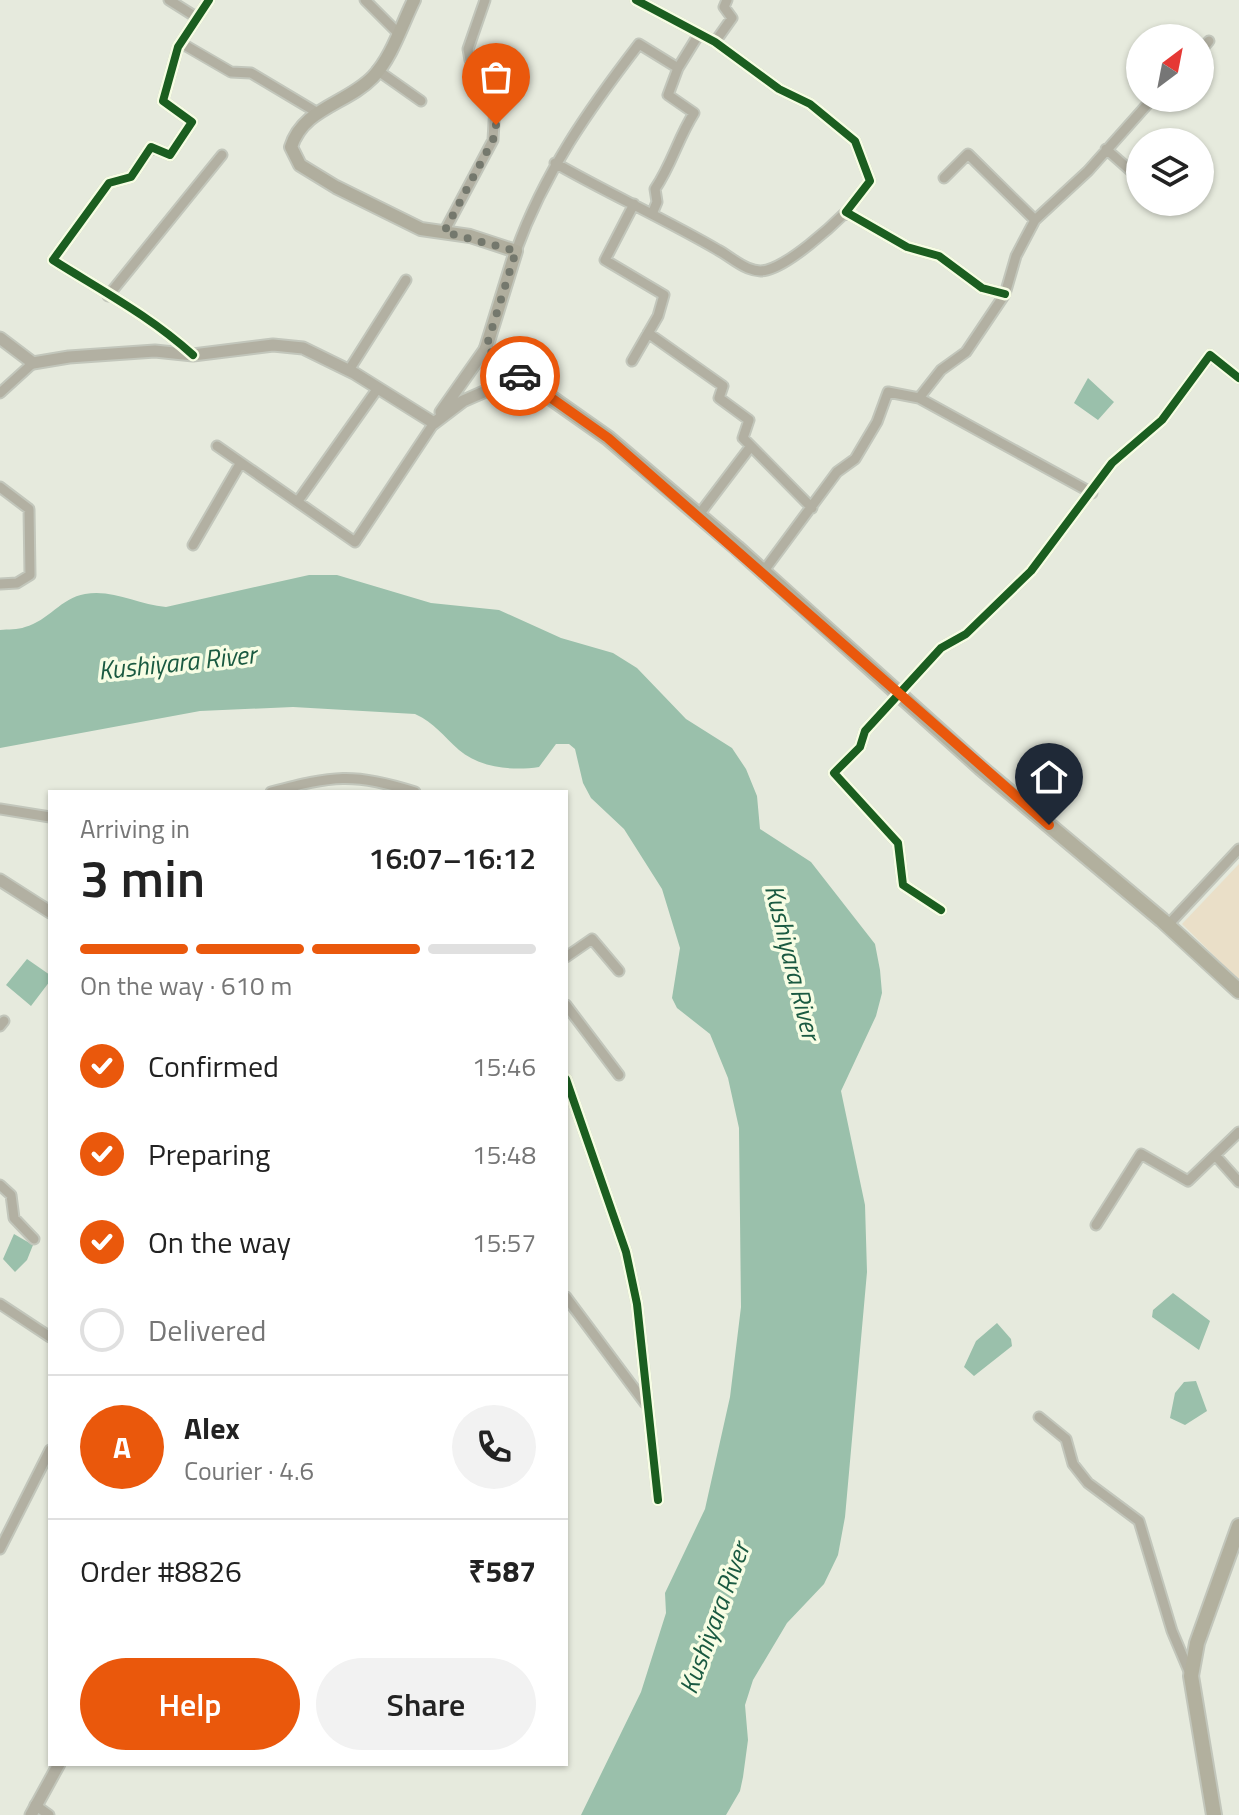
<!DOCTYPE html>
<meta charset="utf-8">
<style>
body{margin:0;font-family:"Titillium Web",sans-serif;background:#f2f2f2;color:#222;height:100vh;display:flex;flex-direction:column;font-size:30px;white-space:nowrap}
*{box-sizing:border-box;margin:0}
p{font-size:26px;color:#767676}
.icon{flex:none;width:44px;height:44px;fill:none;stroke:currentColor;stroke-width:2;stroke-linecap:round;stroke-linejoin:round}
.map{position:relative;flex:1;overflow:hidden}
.sheet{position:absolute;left:48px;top:790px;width:520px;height:976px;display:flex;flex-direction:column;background:#fff;border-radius:0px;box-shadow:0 2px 6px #0004}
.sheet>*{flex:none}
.needle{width:52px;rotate:32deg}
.controls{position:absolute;left:1126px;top:24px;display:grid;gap:16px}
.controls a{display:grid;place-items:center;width:88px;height:88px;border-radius:50%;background:#fff;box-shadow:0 2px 6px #0004;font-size:40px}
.pin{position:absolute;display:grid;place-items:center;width:68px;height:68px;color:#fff;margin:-82px -34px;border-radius:50% 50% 50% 0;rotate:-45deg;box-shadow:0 0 8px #0007}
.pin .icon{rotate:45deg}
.courier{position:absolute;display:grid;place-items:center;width:80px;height:80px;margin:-40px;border:6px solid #ea580c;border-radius:50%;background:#fff;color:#222;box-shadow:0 2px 10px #0007}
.head em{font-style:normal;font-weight:600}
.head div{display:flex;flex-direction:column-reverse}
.head{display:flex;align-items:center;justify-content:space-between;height:136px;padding:0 32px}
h1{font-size:52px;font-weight:600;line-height:60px}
.bar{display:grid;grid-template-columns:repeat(4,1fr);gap:12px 8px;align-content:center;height:96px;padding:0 32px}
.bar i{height:10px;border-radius:6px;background:#e0e0e0}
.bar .current{background:#ea580c}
.bar p{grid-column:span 4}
.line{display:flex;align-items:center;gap:20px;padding:0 32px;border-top:2px solid #e0e0e0}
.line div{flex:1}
.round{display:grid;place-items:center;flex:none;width:84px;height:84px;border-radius:42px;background:#f2f2f2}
ol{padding:0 32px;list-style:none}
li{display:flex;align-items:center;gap:24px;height:88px}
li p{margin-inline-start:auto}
li .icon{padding:8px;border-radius:50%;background:#ea580c;color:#fff;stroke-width:4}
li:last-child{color:#767676}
li i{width:44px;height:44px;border:4px solid #e0e0e0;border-radius:50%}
.button{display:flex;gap:16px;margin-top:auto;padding:16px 32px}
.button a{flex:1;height:92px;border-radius:48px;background:#ea580c;color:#fff;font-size:32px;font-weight:600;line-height:92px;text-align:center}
.button a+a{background:#f2f2f2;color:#222}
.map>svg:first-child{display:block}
.green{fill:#eadfc8}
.water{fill:#9ac0ab}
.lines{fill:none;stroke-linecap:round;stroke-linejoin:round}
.minor-casing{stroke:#c2c6bb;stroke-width:13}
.tertiary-casing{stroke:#c2c6bb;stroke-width:15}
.secondary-casing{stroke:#c2c6bb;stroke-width:16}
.primary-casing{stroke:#c2c6bb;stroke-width:18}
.minor{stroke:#b2b0a2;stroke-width:9}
.tertiary{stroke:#b2b0a2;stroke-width:11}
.secondary{stroke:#b0ae9e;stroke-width:12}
.primary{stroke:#b2b09e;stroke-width:14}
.cycleway-casing{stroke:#f7fde4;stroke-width:13}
.cycleway{stroke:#1b5e20;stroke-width:8}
.done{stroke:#74786d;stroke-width:8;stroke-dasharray:0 14.4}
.route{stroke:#ea580c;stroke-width:10}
.labels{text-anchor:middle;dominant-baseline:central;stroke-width:7;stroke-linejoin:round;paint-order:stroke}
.water-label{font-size:26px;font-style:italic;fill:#1a5a41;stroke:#f7fde4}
</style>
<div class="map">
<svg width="1239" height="1815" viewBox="0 0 1239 1815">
<rect width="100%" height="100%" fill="#e6eadd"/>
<!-- green -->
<path class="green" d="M1239,864V980L1182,924Z"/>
<!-- water -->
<path class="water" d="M1088,378L1114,402L1098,420L1074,403Z
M309,575H337L431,603L499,610L561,638L613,653L637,668L686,719L732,748L746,769L757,796L760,829L811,862L875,944L880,970L882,993L876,1016L841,1091L865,1205L867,1272L845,1517L838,1555L824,1584L787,1623L753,1680L745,1705L748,1740L743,1777L740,1791L726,1815H581L641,1692L666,1613L665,1593L705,1509L730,1397L741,1307L739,1128L728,1078L710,1034L677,1008L672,998L680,948L662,889L624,829L591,798L583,783L575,749L569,744H556L539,767C513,771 480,768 459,750C443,736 435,723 415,714L293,707L200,711L0,748V630C8,629 18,630 25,627C48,621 61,598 85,594C114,589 138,605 166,607Z
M27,959L50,975V981L31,1006L6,985Z
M14,1234L33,1245L27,1260L15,1272L3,1259Z
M1173,1293L1210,1321L1199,1350L1152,1317L1153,1310Z
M997,1323L1011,1339L1012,1346L974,1376L964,1367L976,1341Z
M1196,1381L1207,1411L1185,1425L1170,1418L1175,1393L1184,1382Z"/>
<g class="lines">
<!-- minor casing -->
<g class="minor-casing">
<path id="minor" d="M169,0L196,17
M365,0L398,33
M636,0L715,42L779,89L810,104L855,141L870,181L846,212L907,247L939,256L982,288L1005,294
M715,42L732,18L724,7L727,0
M181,43L231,72L251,73L318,113
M1200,51L1209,41
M377,70L421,101
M1106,149L1140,179
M555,163C609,194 665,219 718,250C733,258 749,275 767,270C790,264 830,228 846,212
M944,178L968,154L1035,220
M652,214L657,202L655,189C672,164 678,138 694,113L668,95L678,68L699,34
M444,232L493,140L495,105L504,86L470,60L468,49L485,0
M516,251C544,173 589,109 639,44L678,68
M108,296L222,155
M648,333L723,386L719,398L749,420L743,438L812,508
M193,355C150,316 102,291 53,260L109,183L131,177L151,147L170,155L192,122L163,101L178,47L209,0
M632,361L658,316L664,295L605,260L634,204
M349,370L406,280
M0,393L33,363
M919,398L941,370L966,352L1005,294L1016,256L1035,220L1088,171L1153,98
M217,446L355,542L434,423
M0,487L29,509L30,575L17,583L0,584
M298,501L378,388
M698,516L751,446
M193,545L240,464
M763,572L837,472L855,459L877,422L888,392L919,398L1092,493
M271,792C333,776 353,772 415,792
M0,809L50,817
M941,910L903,885L898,843L834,773L860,747L865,731L941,648L966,634L1031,571L1112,463L1162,420L1210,355L1239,378
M1168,925L1239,849
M566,957L592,939L619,971
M566,1005L619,1075
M0,1026L4,1021
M566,1079L626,1252L637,1304L658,1500
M1215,1155L1239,1182
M0,1185L11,1195L14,1218L34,1239
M1096,1225L1141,1154L1188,1181L1239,1132
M566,1297L645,1403
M0,1304L50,1337
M1039,1417L1066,1439L1073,1464L1088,1483L1139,1521L1172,1631L1191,1676
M0,1549L50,1450
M35,1805L49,1815"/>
</g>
<!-- tertiary casing -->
<g class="tertiary-casing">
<path id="tertiary" d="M0,338L33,363L69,357L155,351L193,355L273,345L303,348L354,373L434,423
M441,412L486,348
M434,423L463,401L520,376
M0,880L50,912
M31,1815L59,1764"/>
</g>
<!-- secondary casing -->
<g class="secondary-casing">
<path id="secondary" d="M414,0C402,24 392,57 373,77C347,104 303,108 291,147L300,165L336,187L421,229L470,236L516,251L486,348L520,376"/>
</g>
<!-- primary casing -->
<g class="primary-casing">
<path id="primary" d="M520,376L608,438L737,548L981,768L1162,920L1239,991
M1214,1815L1191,1676L1197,1643L1239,1526"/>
</g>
<!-- minor -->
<use href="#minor" class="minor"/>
<!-- tertiary -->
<use href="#tertiary" class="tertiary"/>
<!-- secondary -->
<use href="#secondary" class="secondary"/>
<!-- primary -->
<use href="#primary" class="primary"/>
<!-- cycleway casing -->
<g class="cycleway-casing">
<path id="cycleway" d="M636,0L715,42L779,89L810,104L855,141L870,181L846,212L907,247L939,256L982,288L1005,294
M193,355C150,316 102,291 53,260L109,183L131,177L151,147L170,155L192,122L163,101L178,47L209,0
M941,910L903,885L898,843L834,773L860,747L865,731L941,648L966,634L1031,571L1112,463L1162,420L1210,355L1239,378
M566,1079L626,1252L637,1304L658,1500"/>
</g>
<!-- cycleway -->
<use href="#cycleway" class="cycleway"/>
</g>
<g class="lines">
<!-- done -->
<path class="done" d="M496,125L493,140L444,232L516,251L486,348L520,376"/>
<!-- route -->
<path class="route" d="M520,376L608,438L1049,825"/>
</g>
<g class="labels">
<!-- water labels -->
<g class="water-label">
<text transform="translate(177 662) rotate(-6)">Kushiyara River</text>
<text transform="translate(793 962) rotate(76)">Kushiyara River</text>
<text transform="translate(714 1618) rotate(-70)">Kushiyara River</text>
</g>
</g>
</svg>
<div class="controls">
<a><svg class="needle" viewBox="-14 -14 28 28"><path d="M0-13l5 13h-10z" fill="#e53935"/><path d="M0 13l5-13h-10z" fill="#767676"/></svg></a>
<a><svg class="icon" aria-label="layers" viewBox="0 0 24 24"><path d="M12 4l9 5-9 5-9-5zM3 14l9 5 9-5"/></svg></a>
</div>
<div class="pin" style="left:496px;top:125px;background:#ea580c"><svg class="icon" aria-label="bag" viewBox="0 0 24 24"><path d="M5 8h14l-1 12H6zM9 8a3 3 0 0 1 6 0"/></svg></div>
<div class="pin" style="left:1049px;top:825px;background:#1f2937"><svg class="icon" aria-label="home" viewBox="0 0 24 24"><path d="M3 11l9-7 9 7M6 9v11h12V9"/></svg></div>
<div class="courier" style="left:520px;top:376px"><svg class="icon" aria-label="car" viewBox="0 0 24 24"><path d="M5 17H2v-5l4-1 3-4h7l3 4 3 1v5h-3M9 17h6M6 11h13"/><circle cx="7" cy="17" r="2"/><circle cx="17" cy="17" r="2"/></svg></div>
<section class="sheet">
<div class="head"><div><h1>3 min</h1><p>Arriving in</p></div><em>16:07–16:12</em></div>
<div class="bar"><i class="current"></i><i class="current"></i><i class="current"></i><i></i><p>On the way · 610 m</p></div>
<ol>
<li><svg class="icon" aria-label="check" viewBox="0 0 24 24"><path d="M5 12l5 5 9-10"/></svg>Confirmed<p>15:46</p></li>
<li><svg class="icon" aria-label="check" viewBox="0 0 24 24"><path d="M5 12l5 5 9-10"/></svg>Preparing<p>15:48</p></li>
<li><svg class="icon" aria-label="check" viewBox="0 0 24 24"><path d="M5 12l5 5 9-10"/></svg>On the way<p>15:57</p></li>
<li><i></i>Delivered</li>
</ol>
<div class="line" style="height:144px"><b class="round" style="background:#ea580c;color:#fff">A</b><div><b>Alex</b><p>Courier · 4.6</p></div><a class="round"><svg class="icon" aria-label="phone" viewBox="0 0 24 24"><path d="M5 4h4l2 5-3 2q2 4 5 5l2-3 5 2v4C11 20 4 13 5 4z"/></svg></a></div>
<div class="line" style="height:104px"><div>Order #8826</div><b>₹587</b></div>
<div class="button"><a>Help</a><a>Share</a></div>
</section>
</div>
